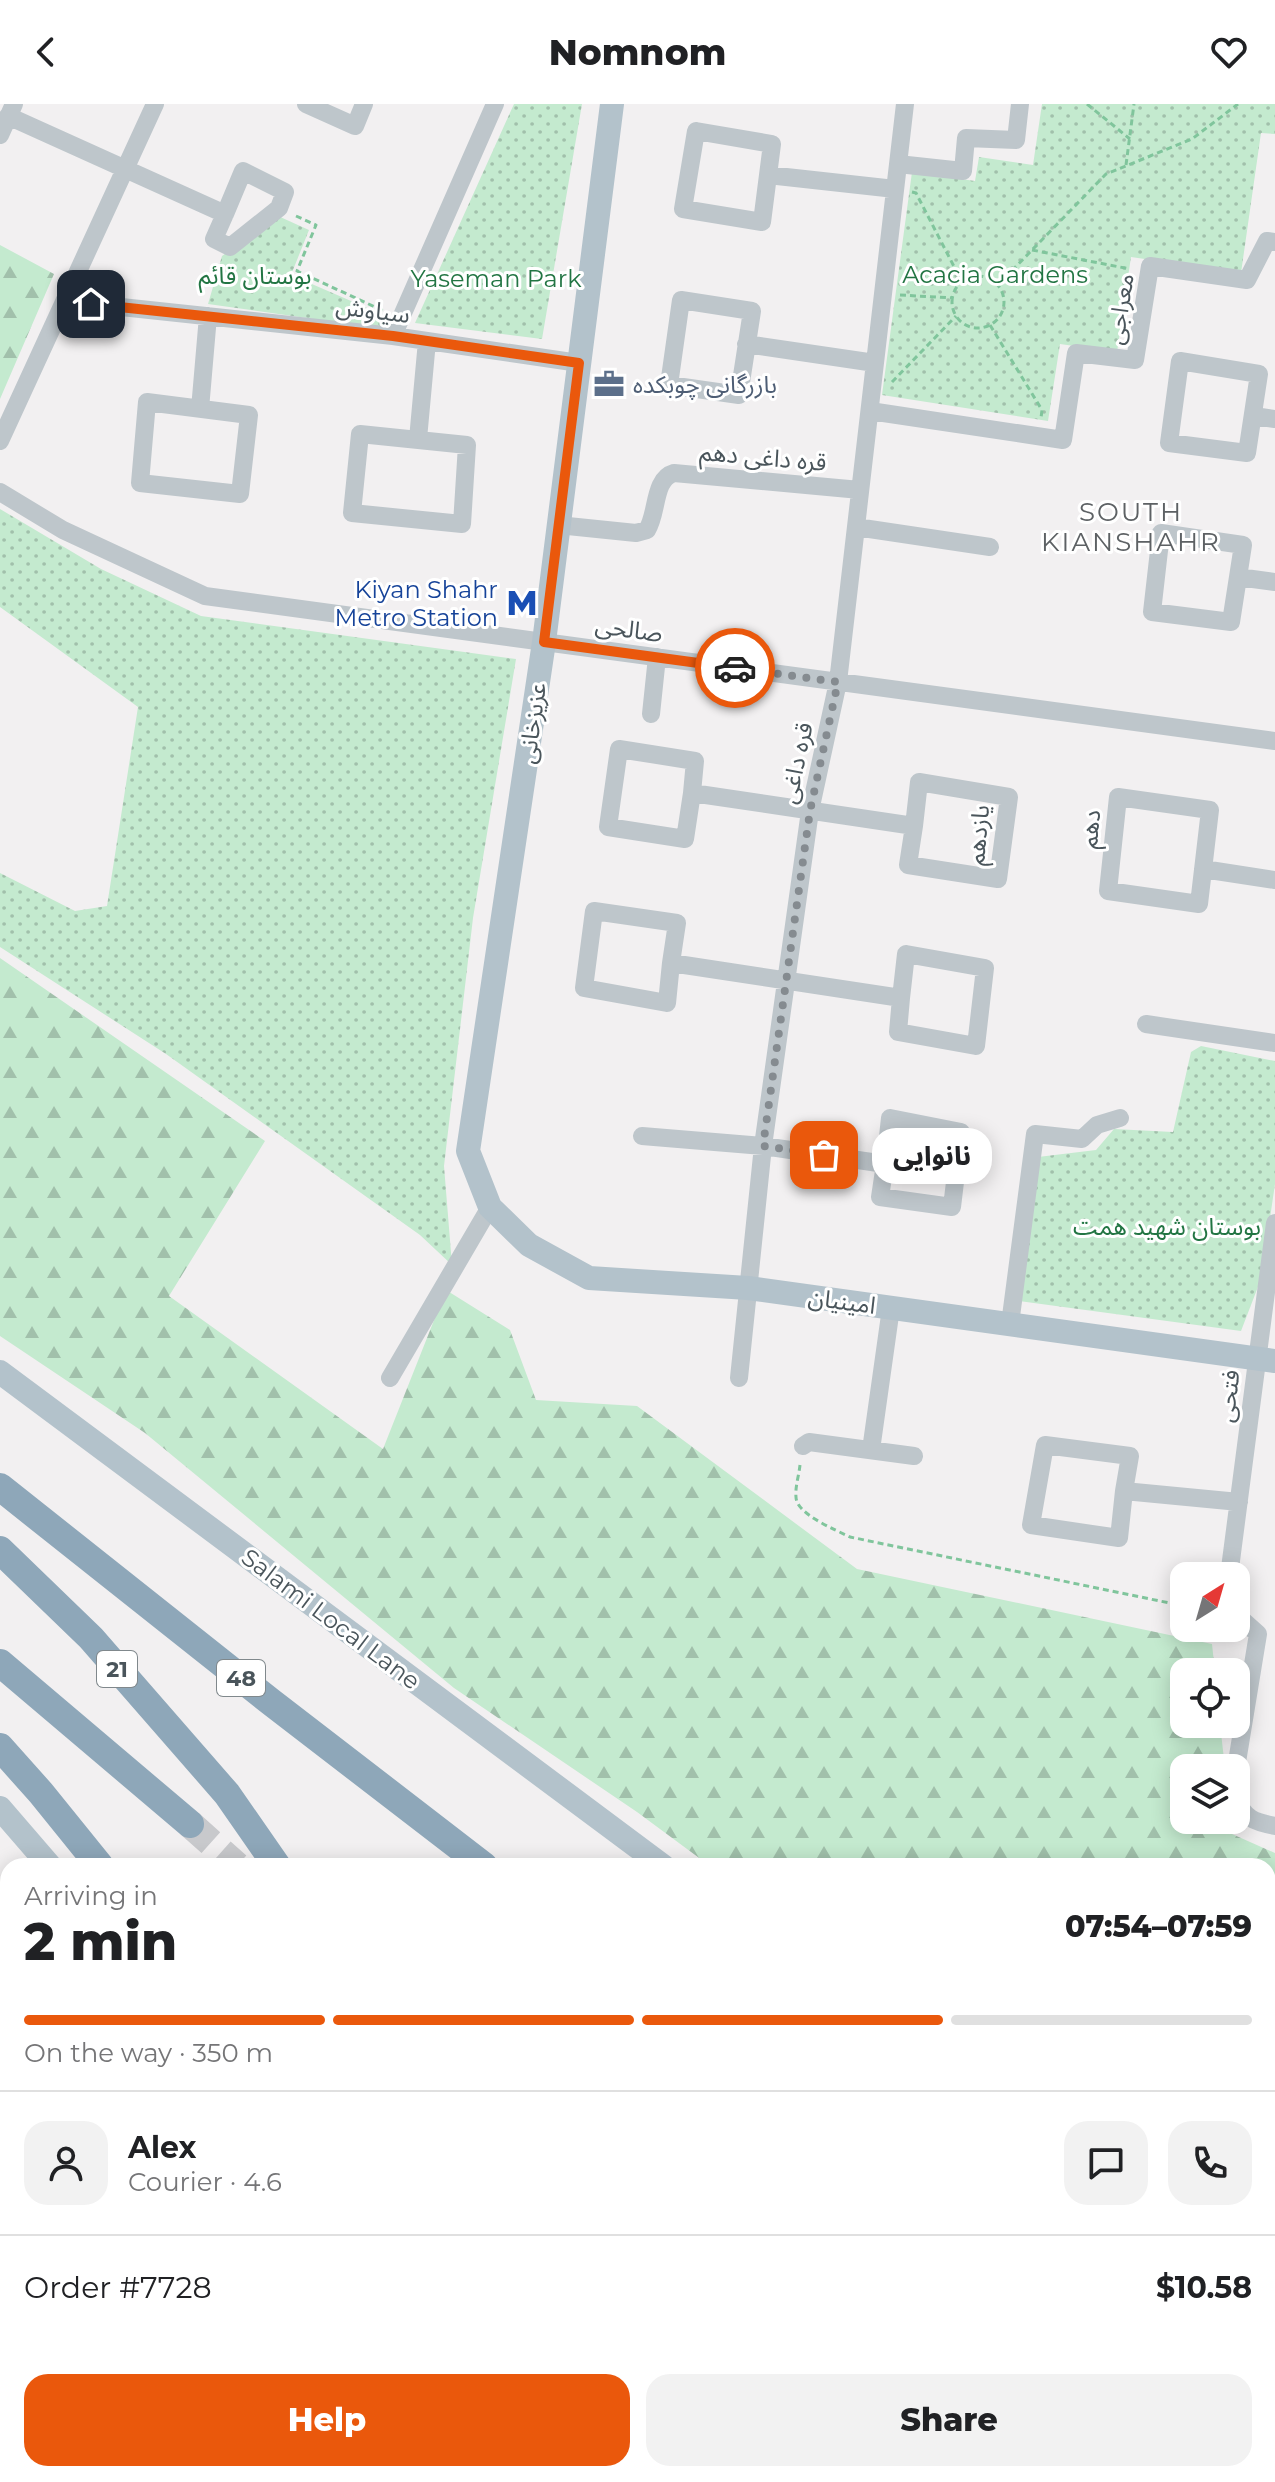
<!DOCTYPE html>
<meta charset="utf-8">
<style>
body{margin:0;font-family:Montserrat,"Noto Sans Arabic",sans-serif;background:#f2f2f2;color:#202124;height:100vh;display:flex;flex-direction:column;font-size:30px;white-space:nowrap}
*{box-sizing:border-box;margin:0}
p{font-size:26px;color:#757577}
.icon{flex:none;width:44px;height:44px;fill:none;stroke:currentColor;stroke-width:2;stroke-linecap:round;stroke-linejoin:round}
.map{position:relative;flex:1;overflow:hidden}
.drawer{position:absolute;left:0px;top:1754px;width:1276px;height:624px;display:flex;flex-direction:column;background:#fff;border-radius:24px 24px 0 0;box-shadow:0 4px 20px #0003}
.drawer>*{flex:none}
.needle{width:52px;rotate:37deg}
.tools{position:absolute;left:1170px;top:1458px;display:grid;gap:16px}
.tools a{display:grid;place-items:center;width:80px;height:80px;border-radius:16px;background:#fff;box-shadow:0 4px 20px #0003;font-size:40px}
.pin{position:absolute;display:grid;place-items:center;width:68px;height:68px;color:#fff;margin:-34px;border-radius:16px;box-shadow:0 4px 12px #0006}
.courier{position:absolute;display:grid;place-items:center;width:80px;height:80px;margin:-40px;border:6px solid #ea580c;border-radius:50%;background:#fff;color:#222;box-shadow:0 2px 10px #0007}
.bubble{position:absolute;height:56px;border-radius:24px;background:#fff;box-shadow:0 4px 20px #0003;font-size:26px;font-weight:800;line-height:56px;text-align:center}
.overview em{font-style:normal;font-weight:800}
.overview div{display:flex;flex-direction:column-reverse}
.overview{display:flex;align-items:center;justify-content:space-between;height:136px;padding:0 24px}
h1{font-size:52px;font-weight:800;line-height:60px}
.bar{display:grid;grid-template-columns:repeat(4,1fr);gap:12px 8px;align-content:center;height:96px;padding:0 24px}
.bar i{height:10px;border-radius:6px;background:#e0e0e0}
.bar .on{background:#ea580c}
.bar p{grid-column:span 4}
.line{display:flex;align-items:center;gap:20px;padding:0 24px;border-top:2px solid #e0e0e0}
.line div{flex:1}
.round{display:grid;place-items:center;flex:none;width:84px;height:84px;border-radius:24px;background:#f2f2f2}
.action{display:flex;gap:16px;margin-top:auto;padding:16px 24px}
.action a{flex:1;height:92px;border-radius:24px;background:#ea580c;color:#fff;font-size:32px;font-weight:800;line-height:92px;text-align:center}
.action a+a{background:#f2f2f2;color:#202124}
header{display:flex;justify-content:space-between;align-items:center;height:104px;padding:0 24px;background:#fff;font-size:36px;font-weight:800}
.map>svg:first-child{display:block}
.forest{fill:url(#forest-firs)}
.park{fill:url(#park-dots)}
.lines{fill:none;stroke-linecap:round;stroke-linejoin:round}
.highway-tunnel{stroke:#c8c9cc;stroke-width:28;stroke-dasharray:28 14;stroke-linecap:butt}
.path{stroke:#80c59c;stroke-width:3;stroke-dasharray:6 4;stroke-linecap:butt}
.minor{stroke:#bec6cb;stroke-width:18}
.major{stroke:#b3c2cb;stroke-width:24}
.highway{stroke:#8ea7b9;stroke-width:28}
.done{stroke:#858b90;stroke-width:8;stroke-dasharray:0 14.4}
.route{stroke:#ea580c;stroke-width:10}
.labels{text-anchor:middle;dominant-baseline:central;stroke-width:6;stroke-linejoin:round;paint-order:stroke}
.shield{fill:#fff;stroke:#80888c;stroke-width:2}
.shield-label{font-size:22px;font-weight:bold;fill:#4a555b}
.park-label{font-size:24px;fill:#227543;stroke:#fff}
.street-label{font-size:24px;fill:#4a555b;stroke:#fff}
.service-label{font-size:24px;fill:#4e5e75;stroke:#fff;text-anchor:start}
.transit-label{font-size:24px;fill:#164399;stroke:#fff;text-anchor:end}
.neighbourhood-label{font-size:26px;letter-spacing:2px;fill:#5d6164;stroke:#fff}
</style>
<header><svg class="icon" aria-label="back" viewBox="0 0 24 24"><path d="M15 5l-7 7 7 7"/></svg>Nomnom<svg class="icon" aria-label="heart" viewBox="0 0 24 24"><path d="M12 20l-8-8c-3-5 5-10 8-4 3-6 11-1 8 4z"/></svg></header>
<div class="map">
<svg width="1275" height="2378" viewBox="0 0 1275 2378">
<defs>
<pattern id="forest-firs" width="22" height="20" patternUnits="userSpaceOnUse" patternTransform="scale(2)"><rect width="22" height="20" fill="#c4eacf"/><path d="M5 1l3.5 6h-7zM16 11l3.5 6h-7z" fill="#a1c0ab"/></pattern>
<pattern id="park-dots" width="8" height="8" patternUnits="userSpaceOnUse" patternTransform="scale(2)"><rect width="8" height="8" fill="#c4eacf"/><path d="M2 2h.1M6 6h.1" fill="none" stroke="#a1c0ab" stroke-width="1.8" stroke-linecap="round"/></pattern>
</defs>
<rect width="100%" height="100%" fill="#f2f0f1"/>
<!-- forest -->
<path class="forest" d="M0,141L54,170L0,295Z
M0,854L265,1037L169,1192L383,1345L446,1186L510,1226L536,1296L637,1302L857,1465L1212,1540L1215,1568H1184V1620H1220L1225,1664H1184V1716H1230L1232,1730L1275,1749V1942L1268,1952V1762H710L637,1708L454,1584L145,1329L0,1232Z"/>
<!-- park -->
<path class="park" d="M514,0H582L542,235L415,219Z
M1042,0H1275V30L1261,29L1241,169L1131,153L1117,248L1060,240L1048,317L882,291L912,68L975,77L979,53L1033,61Z
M278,112L309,126L291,171L395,216L390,226L208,200L222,152Z
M0,405L101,465L201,512L516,555L473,814L444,1062L452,1161L420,1131L166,950L0,843V769L75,807L107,802L138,603L0,503Z
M1201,942L1275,957V1080L1261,1175L1241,1227L1019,1197L1038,1053L1096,1046L1114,1025L1173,1028L1191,948Z
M0,2136L8,2141V2370H222L218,2378H0Z
M682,2370H1019L1032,2378H683Z"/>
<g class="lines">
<!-- highway-tunnel -->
<path class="highway-tunnel" d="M190,1720L237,1762"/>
<!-- path -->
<path class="path" d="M1087,0L1130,35
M1126,61L1134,0
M912,88L916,89L962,178
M296,112L316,121L297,167L386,208
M1032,146L1130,165
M952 198a26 26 0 1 1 52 0a26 26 0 1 1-52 0Z
M998,181L1106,70L1192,35L1238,0
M900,191L953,194
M990,221L1042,306L1041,314
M892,278L956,212
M800,1361C799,1371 795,1383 796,1393C796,1410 836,1426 850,1433L1184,1502
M1045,2378L1047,2370"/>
<!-- minor -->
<path class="minor" d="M306,0L355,22L364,0
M8,12L225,110L243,67L285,88L279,104L230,143L214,135L225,110
M696,27L772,40L762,118L683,105Z
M0,31L14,0
M898,60L963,67L966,34L1016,36L1020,0
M768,71L895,85
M681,196L752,207L739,291L669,281Z
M65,197L393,232L579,259
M393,232L495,0
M746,240L875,259
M1180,257L1259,270L1247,349L1169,339Z
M147,298L249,311L240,390L140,379Z
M200,305L208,212
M870,307L1063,336L1076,249L1135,256L1150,162L1247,176L1267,137L1275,138
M1254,312L1275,315
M360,330L467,341L462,420L352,409Z
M418,335L427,237
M0,337L155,0
M0,388L63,426L205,492L1275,637
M558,421L636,429L647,426C658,409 653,375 674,369L860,386
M856,423L990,443
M1161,429L1243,441L1231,518L1152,508Z
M1238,473L1275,478
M651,610L657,553
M692,689L685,735L608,723L619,645L695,657L692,689L914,722L919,678L1009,693L998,775L908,761L914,722
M1118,693L1210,706L1199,800L1108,787Z
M1203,765L1275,776
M671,859L667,899L584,884L594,807L677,819L671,859L901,894L906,850L985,864L976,942L898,928L901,894
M1146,920L1275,939
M642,1032L763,1042L885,1060L890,1014L961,1028L952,1103L880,1093L885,1060
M1010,1220L1035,1030L1082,1035L1097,1021L1120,1014
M390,1274L490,1103
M739,1274L763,1042L810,707L838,578L905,0
M803,1342L809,1338L914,1352
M871,1346L891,1204
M1124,1387L1119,1434L1031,1421L1045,1341L1130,1352L1124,1387L1239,1398
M1229,1472L1275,1119
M1236,1507L1239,1513L1258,1530
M1236,1664L1258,1530
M1236,1694C1244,1715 1255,1718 1275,1722
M0,2150L8,2156
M227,2378L232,2370"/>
<!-- major -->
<path class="major" d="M612,0L544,538L468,1047L490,1103L529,1141L589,1174L748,1184L1275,1257
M0,1268L663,1762
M0,1704L50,1762
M1268,1960L1275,1956
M1268,2141L1275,2146
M430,2370L433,2378"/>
<!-- highway -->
<path class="highway" d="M0,1383L271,1598L484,1762
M0,1446L91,1534L227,1690L277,1762
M0,1559L190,1720
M0,1643L41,1689L100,1762
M1268,2266L1275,2270
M1268,2347L1275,2350
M481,2370L484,2378
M602,2370L605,2378
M644,2370L646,2378
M1154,2370L1170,2378"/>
</g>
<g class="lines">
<!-- done -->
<path class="done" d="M735,564L838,578L810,707L763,1042L824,1051"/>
<!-- route -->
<path class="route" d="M91,200L393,232L579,259L544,538L735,564"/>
</g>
<!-- icons -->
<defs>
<g id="office-bare" transform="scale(2.4)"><path d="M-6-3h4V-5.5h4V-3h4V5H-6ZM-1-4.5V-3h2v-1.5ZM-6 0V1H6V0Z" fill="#5c6f8a" stroke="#fff" stroke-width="2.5" paint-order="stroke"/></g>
<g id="metro-bare" transform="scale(2.4)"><path d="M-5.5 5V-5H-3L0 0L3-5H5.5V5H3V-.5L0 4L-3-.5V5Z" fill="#1a4fb4" stroke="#fff" stroke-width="2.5" paint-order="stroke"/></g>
</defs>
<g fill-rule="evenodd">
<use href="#office-bare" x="609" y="280"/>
<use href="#metro-bare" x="522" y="499"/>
</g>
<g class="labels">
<!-- shield labels -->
<g class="shield">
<rect x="97" y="1547" width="40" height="36" rx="6"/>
<rect x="217" y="1556" width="48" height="36" rx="6"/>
</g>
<g class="shield-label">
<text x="117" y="1565">21</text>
<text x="241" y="1574">48</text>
</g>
<!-- park labels -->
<g class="park-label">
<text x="995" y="170">Acacia Gardens</text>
<text x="255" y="171">بوستان قائم</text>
<text x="496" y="174">Yaseman Park</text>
<text x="1167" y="1122">بوستان شهید همت</text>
</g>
<!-- street labels -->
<g class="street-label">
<text transform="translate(1120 205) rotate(-81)">معراجی</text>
<text transform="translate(373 206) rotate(7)">سیاوش</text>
<text transform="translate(763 353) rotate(5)">قره داغی دهم</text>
<text transform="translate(629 525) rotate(8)">صالحی</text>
<text transform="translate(532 619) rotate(-82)">عزیزخانی</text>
<text transform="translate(796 659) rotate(-78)">قره داغی</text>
<text transform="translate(1090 725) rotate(-84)">دهم</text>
<text transform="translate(978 731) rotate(-85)">یازدهم</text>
<text transform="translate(842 1197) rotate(8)">امینیان</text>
<text transform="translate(1228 1292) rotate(-83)">فتحی</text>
<text transform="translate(331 1515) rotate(37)">Salami Local Lane</text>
</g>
<!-- service labels -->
<g class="service-label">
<text x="633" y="280">بازرگانی چوبکده</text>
</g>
<!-- transit labels -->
<g class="transit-label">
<text x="498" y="485">Kiyan Shahr<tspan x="498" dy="28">Metro Station</tspan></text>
</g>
<!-- neighbourhood labels -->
<g class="neighbourhood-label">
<text x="1131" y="408">SOUTH<tspan x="1131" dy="30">KIANSHAHR</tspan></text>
</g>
</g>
</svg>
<div class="tools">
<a><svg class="needle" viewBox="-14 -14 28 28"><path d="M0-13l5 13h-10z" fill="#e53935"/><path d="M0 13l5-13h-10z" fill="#757577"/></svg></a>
<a><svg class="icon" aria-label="locate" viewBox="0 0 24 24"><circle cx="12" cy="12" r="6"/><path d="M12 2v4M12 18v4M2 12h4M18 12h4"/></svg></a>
<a><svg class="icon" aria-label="layers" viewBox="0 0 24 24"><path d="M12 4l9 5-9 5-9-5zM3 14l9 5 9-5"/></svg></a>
</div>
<div class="pin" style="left:824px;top:1051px;background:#ea580c"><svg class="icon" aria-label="bag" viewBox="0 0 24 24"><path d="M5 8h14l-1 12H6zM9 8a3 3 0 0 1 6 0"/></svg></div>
<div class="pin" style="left:91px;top:200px;background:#1f2937"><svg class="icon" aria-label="home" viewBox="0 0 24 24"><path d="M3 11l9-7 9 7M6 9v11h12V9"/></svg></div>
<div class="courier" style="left:735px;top:564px"><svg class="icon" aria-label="car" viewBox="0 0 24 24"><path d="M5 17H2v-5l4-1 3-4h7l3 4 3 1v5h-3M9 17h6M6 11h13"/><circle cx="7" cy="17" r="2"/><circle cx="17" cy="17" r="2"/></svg></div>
<div class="bubble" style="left:872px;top:1024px;width:120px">نانوایی</div>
<section class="drawer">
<div class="overview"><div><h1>2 min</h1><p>Arriving in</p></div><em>07:54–07:59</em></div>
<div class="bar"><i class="on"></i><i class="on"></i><i class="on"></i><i></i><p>On the way · 350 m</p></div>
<div class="line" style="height:144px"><a class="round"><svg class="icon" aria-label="person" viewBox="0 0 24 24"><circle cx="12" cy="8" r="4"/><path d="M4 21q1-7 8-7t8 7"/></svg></a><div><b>Alex</b><p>Courier · 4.6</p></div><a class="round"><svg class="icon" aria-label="chat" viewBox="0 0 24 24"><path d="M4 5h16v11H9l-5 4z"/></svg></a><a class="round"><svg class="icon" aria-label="phone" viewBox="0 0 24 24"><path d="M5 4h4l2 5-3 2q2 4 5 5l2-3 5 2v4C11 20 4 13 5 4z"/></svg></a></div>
<div class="line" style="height:104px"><div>Order #7728</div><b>$10.58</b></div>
<div class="action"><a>Help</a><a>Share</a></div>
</section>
</div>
